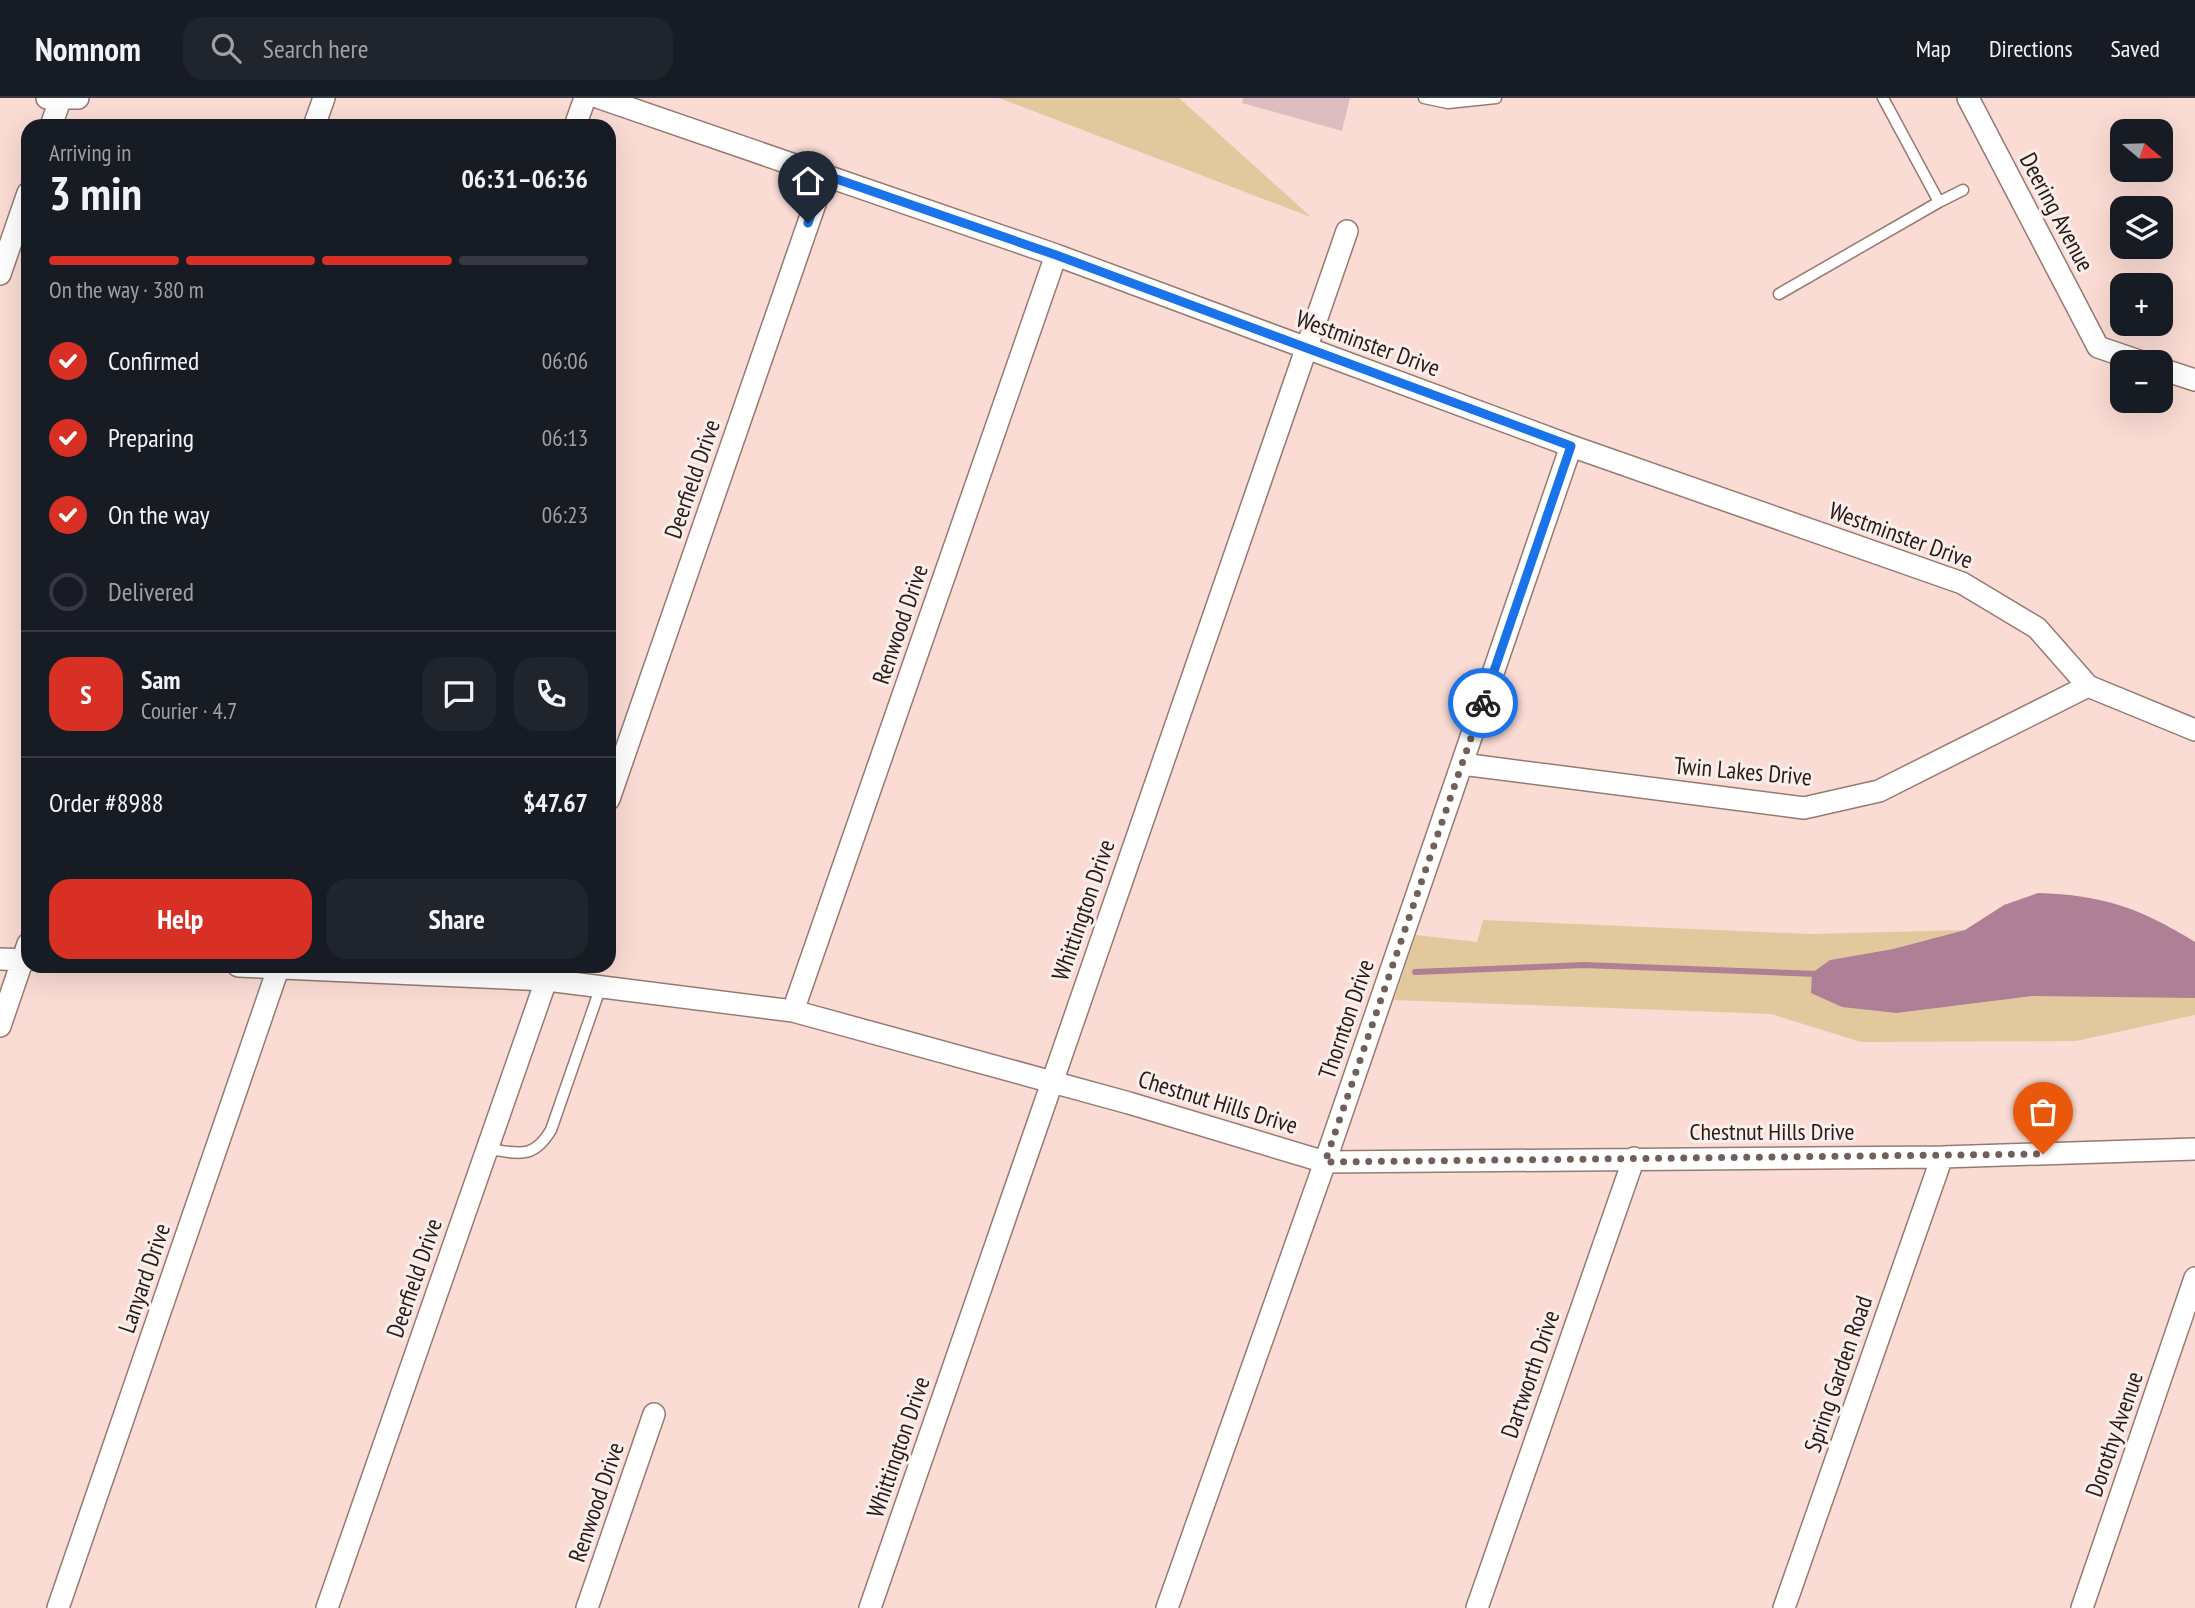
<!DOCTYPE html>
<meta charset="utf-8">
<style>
body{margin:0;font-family:"PT Sans Narrow",sans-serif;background:#20242c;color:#f1f3f6;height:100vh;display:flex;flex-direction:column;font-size:26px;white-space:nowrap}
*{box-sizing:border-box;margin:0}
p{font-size:23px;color:#9ea1a6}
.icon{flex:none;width:38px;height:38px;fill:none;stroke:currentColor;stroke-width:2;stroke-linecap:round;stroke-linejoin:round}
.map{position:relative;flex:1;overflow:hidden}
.side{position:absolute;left:21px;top:21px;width:595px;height:854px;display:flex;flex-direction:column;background:#171b24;border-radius:21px;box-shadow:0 7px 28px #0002}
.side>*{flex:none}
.needle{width:46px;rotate:109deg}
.buttons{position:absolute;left:2110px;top:21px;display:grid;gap:14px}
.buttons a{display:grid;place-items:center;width:63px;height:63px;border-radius:14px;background:#171b24;box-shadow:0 7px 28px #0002;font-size:35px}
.pin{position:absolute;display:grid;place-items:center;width:60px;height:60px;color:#fff;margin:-72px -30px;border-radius:50% 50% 50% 0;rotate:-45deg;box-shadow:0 0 7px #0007}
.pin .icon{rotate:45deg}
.courier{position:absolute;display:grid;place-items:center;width:70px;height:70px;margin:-35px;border:5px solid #1a73e8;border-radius:50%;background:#fff;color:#222;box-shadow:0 2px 9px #0007}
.summary em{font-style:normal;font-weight:700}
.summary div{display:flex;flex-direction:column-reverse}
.summary{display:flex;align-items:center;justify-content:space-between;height:119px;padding:0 28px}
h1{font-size:46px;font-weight:700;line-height:52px}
.bar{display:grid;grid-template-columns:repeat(4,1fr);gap:10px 7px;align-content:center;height:84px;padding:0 28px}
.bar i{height:9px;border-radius:5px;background:#363941}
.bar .selected{background:#d93025}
.bar p{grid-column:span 4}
.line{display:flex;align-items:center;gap:18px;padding:0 28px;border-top:2px solid #363941}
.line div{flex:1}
.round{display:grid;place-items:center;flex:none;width:74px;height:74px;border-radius:21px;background:#20242c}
ol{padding:0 28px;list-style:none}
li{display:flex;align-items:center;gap:21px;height:77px}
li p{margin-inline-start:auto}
li .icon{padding:7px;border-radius:50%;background:#d93025;color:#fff;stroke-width:4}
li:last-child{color:#9ea1a6}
li i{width:38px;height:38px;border:4px solid #363941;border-radius:50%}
.cta{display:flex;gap:14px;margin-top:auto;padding:14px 28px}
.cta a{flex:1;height:80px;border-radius:21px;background:#d93025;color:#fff;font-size:28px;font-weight:700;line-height:80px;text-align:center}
.cta a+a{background:#20242c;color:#f1f3f6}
header{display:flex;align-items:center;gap:42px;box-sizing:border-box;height:98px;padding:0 35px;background:#171b24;border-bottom:2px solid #363941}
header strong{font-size:33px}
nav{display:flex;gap:38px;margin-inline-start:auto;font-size:24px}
.search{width:490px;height:63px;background:#20242c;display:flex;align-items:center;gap:18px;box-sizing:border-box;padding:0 24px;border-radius:21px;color:#9ea1a6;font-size:26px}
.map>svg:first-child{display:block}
.green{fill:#e1c89d}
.water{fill:#af7f95}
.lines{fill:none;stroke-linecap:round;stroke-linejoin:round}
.stream{stroke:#af7f95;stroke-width:6}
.building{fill:#ddbdbf}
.service-casing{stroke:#967a72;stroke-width:13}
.minor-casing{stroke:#967a72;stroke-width:24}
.service{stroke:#fff;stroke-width:10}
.minor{stroke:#fff;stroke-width:21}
.done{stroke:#715f5a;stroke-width:7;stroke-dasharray:0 12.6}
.route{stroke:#1a73e8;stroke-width:9}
.labels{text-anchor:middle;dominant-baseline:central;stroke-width:6;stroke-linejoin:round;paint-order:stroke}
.street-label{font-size:24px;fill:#261b18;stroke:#fbeeeb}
</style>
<header>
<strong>Nomnom</strong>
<div class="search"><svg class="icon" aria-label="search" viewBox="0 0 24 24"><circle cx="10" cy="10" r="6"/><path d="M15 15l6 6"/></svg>Search here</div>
<nav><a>Map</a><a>Directions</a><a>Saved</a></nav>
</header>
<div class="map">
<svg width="2195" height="1510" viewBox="0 0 2195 1510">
<rect width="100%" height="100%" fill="#fbdcd4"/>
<!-- green -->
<path class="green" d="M999,0H1179L1311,119Z
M1483,822L1811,836L1965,832L1893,851L1830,862L1897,915L2033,898H2178L2195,900V917L2076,943L1861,944L1771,916L1394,902L1416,837L1477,844Z"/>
<!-- water -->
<path class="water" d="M2038,795C2103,797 2140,810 2195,844V900L2033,898L1897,915L1842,909L1811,895L1812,875L1830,862L1893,851L1965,832L2004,807Z"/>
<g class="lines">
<!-- stream -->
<path class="stream" d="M1415,874L1584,867L1818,876"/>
</g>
<!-- building -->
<path class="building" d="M1243,0H1350L1342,33L1242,5Z"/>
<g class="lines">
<!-- service casing -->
<g class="service-casing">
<path id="service" d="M1424,0L1448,5L1496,0
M1883,0L1939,104L1963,92
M1779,196L1939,104
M488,1051C519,1055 533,1062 551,1032L601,888"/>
</g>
<!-- minor casing -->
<g class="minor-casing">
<path id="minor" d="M47,0H78
M600,0L1056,157L1571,348L1962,485L2037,530L2088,588
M1968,0L2098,249L2142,264
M51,28L60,2
M314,28L324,0
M575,28L585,0
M0,176L28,95
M2161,271L2195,282
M1462,666L1804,710L1879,693L2088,588L2195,632
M609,701L825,77
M0,861L28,862
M238,868L547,882L793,913L1129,1005L1325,1064L1942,1059L2195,1051
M793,913L1056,157
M0,928L28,846
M58,1510L279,868
M327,1510L550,871
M587,1510L654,1316
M870,1510L1347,133
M1167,1510L1325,1064L1571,348
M1477,1510L1634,1060
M1784,1510L1942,1059
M2082,1510L2195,1180"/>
</g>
<!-- service -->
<use href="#service" class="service"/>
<!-- minor -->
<use href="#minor" class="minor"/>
</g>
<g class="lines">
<!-- done -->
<path class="done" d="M1483,605L1325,1064L2043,1056"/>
<!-- route -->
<path class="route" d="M808,125L825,77L1056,157L1571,348L1483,605"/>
</g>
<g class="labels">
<!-- street labels -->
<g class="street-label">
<text transform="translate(2057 114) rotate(62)">Deering Avenue</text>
<text transform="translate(1368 245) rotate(20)">Westminster Drive</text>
<text transform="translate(692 381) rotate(-71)">Deerfield Drive</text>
<text transform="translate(1901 437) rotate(20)">Westminster Drive</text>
<text transform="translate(900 526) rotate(-71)">Renwood Drive</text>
<text transform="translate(1743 673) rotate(5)">Twin Lakes Drive</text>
<text transform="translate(1083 812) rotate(-71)">Whittington Drive</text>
<text transform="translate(1346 921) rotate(-71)">Thornton Drive</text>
<text transform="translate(1218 1004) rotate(17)">Chestnut Hills Drive</text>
<text x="1772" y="1033">Chestnut Hills Drive</text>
<text transform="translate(144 1180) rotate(-71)">Lanyard Drive</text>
<text transform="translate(414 1180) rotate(-71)">Deerfield Drive</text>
<text transform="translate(1530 1276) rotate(-71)">Dartworth Drive</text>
<text transform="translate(1838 1276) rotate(-71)">Spring Garden Road</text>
<text transform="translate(2114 1336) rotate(-71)">Dorothy Avenue</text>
<text transform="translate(898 1349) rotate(-71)">Whittington Drive</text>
<text transform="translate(596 1404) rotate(-71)">Renwood Drive</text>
</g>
</g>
</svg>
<div class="buttons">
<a><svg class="needle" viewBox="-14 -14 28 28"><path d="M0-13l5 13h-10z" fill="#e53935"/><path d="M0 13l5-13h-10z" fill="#9ea1a6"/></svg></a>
<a><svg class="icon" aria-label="layers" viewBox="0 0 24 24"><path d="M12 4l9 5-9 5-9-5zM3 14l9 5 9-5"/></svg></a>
<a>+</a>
<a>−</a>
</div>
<div class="pin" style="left:2043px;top:1056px;background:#ea580c"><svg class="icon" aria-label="bag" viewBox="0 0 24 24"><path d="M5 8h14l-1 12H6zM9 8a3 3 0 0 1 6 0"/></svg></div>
<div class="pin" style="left:808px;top:125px;background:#1f2937"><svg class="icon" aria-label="home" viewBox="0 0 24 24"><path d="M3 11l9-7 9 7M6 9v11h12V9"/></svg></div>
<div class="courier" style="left:1483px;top:605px"><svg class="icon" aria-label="bike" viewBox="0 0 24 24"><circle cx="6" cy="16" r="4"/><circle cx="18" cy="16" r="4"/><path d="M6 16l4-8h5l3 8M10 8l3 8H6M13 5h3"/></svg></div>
<section class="side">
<div class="summary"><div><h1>3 min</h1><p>Arriving in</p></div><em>06:31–06:36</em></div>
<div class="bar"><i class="selected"></i><i class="selected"></i><i class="selected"></i><i></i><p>On the way · 380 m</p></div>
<ol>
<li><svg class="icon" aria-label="check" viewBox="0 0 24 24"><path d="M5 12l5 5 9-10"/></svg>Confirmed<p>06:06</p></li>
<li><svg class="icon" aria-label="check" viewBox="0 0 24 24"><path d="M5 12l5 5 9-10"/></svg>Preparing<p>06:13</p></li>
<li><svg class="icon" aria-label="check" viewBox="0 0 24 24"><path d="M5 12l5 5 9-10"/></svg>On the way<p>06:23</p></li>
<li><i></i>Delivered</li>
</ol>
<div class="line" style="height:126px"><b class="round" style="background:#d93025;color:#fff">S</b><div><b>Sam</b><p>Courier · 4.7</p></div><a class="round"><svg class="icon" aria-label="chat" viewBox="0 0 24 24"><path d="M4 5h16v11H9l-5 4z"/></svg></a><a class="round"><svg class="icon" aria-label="phone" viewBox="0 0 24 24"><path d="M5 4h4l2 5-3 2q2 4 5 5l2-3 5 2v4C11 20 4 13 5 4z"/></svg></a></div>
<div class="line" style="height:91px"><div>Order #8988</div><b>$47.67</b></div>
<div class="cta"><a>Help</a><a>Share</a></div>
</section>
</div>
